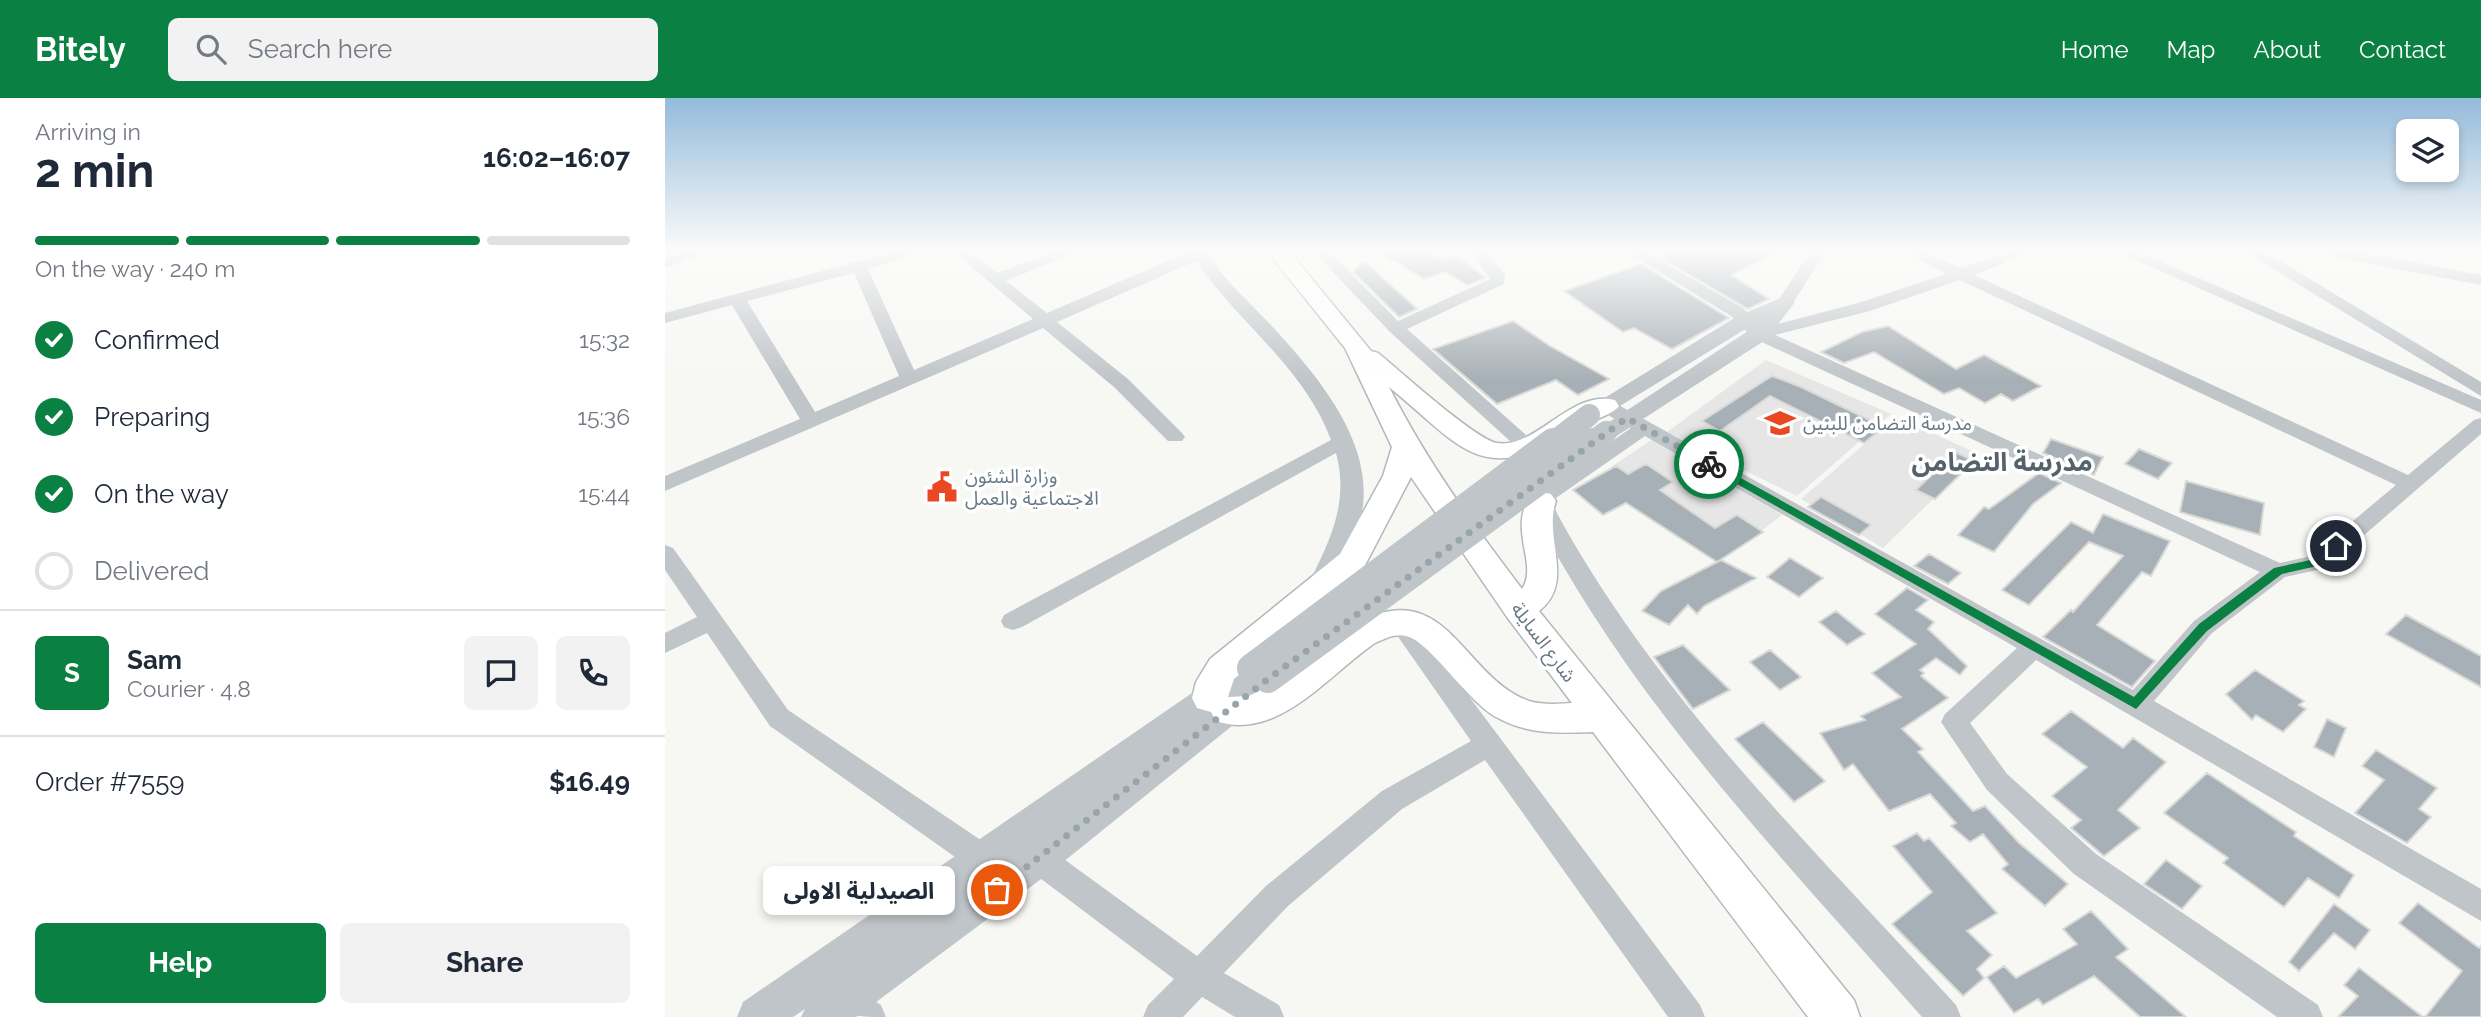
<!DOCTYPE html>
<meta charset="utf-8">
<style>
body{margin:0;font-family:Raleway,"Noto Sans Arabic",sans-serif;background:#f2f2f3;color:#1f2937;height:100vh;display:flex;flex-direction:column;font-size:26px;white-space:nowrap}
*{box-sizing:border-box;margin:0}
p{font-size:23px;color:#747a83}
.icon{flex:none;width:38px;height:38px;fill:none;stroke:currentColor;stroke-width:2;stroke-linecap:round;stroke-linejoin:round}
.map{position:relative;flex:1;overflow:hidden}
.details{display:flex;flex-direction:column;background:#fff;width:665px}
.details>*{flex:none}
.buttons{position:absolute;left:1731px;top:21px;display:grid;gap:14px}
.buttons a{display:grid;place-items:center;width:63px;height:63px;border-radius:10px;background:#fff;box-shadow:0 4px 10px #0003;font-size:35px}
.pin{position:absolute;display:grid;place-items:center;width:60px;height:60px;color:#fff;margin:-30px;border:4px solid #fff;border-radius:50%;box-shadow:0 2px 7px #0007}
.courier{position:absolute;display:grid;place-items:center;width:70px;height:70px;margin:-35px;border:5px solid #0b8043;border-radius:50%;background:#fff;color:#222;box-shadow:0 2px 9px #0007}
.bubble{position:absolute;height:49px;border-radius:10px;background:#fff;box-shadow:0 4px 10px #0003;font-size:23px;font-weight:700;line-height:49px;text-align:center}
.head em{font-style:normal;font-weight:700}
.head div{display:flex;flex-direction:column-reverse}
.head{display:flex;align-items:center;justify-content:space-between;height:119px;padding:0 35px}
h1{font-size:46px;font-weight:700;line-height:52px}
.bar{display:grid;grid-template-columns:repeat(4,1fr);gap:10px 7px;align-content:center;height:84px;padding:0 35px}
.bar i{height:9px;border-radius:5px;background:#e0e1e3}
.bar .on{background:#0b8043}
.bar p{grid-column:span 4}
.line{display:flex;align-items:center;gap:18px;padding:0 35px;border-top:2px solid #e0e1e3}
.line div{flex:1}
.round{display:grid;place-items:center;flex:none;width:74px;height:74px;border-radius:10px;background:#f2f2f3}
ol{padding:0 35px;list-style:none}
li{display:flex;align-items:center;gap:21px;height:77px}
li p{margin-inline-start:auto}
li .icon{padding:7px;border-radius:50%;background:#0b8043;color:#fff;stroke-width:4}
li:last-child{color:#747a83}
li i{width:38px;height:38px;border:4px solid #e0e1e3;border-radius:50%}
.action{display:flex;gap:14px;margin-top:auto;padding:14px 35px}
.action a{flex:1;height:80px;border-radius:10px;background:#0b8043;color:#fff;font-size:28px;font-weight:700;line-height:80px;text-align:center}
.action a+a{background:#f2f2f3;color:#1f2937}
header{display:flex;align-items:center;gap:42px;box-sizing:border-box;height:98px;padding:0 35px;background:#0b8043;color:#fff}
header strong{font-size:33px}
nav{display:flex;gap:38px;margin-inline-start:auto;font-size:24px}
.search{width:490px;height:63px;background:#f2f2f3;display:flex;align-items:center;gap:18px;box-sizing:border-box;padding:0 24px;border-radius:10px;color:#747a83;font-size:26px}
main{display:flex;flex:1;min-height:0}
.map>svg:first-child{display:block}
.built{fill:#e5e6e5}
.building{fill:#a7b0b6;stroke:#d9d9d7;stroke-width:2}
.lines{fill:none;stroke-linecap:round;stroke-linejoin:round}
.secondary-casing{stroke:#b2b9bd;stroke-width:3}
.minor{fill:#c0c5c9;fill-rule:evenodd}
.tertiary{fill:#c0c5c9;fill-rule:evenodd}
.secondary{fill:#fff;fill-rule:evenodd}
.tertiary-bridge-far1{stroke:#c0c5c9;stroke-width:22}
.tertiary-bridge{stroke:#c0c5c9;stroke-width:28}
.route{fill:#0b8043}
.done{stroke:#98a5ac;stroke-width:7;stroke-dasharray:0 12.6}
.labels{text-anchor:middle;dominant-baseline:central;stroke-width:7;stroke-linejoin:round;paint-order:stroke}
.poi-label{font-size:19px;fill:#657986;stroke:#fff;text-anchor:start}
.street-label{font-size:19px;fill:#657986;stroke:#fff}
.district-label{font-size:26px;font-weight:bold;fill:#53626b;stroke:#fff}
</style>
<header>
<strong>Bitely</strong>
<div class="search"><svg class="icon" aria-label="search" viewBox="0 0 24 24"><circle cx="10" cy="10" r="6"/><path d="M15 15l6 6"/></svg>Search here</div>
<nav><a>Home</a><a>Map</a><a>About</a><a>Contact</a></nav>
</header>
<main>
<section class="details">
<div class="head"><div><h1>2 min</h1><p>Arriving in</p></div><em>16:02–16:07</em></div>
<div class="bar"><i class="on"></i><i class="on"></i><i class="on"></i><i></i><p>On the way · 240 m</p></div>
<ol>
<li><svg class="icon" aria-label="check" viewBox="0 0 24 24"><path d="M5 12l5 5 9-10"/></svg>Confirmed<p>15:32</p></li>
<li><svg class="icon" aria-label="check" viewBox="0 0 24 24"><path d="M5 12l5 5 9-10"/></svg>Preparing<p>15:36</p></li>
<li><svg class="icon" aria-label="check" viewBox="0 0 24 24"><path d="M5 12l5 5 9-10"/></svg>On the way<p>15:44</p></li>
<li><i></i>Delivered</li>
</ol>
<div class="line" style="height:126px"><b class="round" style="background:#0b8043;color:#fff">S</b><div><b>Sam</b><p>Courier · 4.8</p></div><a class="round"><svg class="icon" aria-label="chat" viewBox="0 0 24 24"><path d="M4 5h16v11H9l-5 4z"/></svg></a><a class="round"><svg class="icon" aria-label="phone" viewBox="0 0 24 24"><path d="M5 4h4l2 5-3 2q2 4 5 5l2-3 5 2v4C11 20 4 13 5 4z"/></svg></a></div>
<div class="line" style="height:91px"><div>Order #7559</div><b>$16.49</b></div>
<div class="action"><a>Help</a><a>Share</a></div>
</section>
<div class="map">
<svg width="1816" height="919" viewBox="0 0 1816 919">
<rect width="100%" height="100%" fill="#f7f7f4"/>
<!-- built -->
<path class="built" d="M1101,262L1226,316L1132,398L1002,334Z
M1231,319L1314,356L1218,450L1136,401Z
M988,341L1117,417L1075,449L946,369Z"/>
<!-- building -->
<path class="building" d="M713,153H761L777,161L792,157L821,180L803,187L780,174L759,181Z
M1001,153H1114L1066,177L1104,201L1083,211L996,160L1002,157Z
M698,163L706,169L752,211L734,219L688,174Z
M976,166L1064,220L1007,251L969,230L958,234L899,193Z
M848,223L885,248L944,281L913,297L891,282L832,306L768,251Z
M1223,228L1291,271L1319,257L1376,288L1348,303L1336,296L1320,305L1294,290L1279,296L1209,254L1179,265L1156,254L1197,234Z
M1107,278L1136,289L1219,329L1199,345L1105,298L1055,333L1037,323Z
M1386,341L1438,359L1429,377L1378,355Z
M1474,351L1507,365L1493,381L1460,366Z
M1290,354L1309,363L1270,401L1251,392Z
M981,366L1008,384L995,392L1050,430L1072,417L1098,434L1052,464L961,405L938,417L908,392L951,368L963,376Z
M1374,375L1396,385L1368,406L1329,454L1293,437L1319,409L1324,411Z
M1521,383L1599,405L1595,437L1515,414Z
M1156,399L1206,427L1194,437L1143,409Z
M1438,416L1505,443L1486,478L1477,474L1432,527L1490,563L1467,589L1378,539L1406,512L1408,514L1458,458L1424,444L1364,507L1337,492L1406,424L1428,435Z
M1264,456L1296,475L1283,486L1249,468Z
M1125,460L1158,480L1134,499L1102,479Z
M1056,462L1091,480L1039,508L1032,516L1023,507L1004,527L977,513L996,493Z
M1242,490L1263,502L1251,512L1269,524L1263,531L1302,568L1295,577L1271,560L1255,572L1259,575L1256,578L1283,600L1237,631L1258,651L1253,654L1308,713L1320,708L1354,745L1403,786L1380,808L1337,771L1343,766L1318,736L1305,744L1286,728L1291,725L1265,696L1224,713L1188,666L1179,672L1155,635L1200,622L1196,618L1236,599L1207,575L1251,546L1210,516Z
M1171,513L1200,536L1182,547L1154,524Z
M1741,517L1816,558V589L1721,536Z
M1018,547L1065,592L1028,611L989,559Z
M1105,552L1136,579L1115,592L1085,564Z
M1590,572L1639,603L1634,607L1641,611L1618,634L1591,617L1587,622L1561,596Z
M1406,613L1458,650L1468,640L1501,664L1453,712L1475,730L1439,758L1406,730L1416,722L1387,698L1422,669L1377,636Z
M1662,621L1681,630L1669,659L1649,649Z
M1098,624L1160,683L1129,704L1070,641Z
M1711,652L1772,690L1754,711L1766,719L1742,745L1690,715L1719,682L1697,668Z
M1542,675L1631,734L1629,738L1689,777L1674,800L1643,780L1619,809L1558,765L1563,760L1499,715Z
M1252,735L1259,743L1264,740L1332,815L1302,833L1327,857L1312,871L1319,880L1298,898L1227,826L1267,794L1228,748Z
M1501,762L1537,788L1517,811L1479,786Z
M1753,805L1814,850L1816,848V919H1760L1797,873L1734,825Z
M1669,806L1705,832L1690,851L1669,835L1634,873L1624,864Z
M1426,813L1463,851L1451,859L1521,919H1475L1429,878L1378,907L1373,901L1349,915L1322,879L1339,868L1351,880L1412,846L1398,831Z
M1694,870L1758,919H1673L1693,898L1679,887Z"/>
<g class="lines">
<!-- secondary casing -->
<g class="secondary-casing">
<path id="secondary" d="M602,153H624L706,253L713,255C734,272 811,342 832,345C872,351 905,291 950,302L954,308C948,317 919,325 908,332C816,391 796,348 724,289C762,364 807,425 857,491C874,466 842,432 866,396L876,394L886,396L891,403C878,441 911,484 874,513L1189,902L1195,919H1143L928,634C894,635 864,637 833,620C803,605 765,543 741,538C730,535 719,541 710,545C664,576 613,644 551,623L546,614L532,610L527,600L531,584L545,561L675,456L718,378L727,349L680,250ZM746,379L842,519L907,605C893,606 878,607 864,603C794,577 783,473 685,528C654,545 627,571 598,591L584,598L563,599L569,581L698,471Z"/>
</g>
<!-- minor -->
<path class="minor" d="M20,153H44L0,170V160Z
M232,153H259L203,171L249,272L368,221L288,153H305L332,175L391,153H413L341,183L382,215L526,153H541C558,181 582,202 605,226C648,273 706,338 698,407C694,437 676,471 661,497H645L641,491C663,446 685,407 671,355L357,529L348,532L339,529L336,523L339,517L666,342C639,269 573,225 531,163L392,224L463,281L517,335L520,339L517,343H503L449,289L378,230L0,393V378L135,321L67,207L0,225V215ZM189,175L234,278L150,314L82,203Z
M648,153H664L733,223L825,181L805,153H821L840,177L839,186L742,231L870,345L873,349L870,353H856L725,234Z
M960,153H979L1078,210L1098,230L1193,205L1281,176L1239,153H1259L1296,170L1347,153H1370L1309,177L1743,377L1809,322L1816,320V336L1661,470L1620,479L1547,535L1489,603L1816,791V823L1371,562L1305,625L1342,676L1431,756L1653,907L1658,919H1612L1409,776L1322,692L1276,624L1280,616L1352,550L980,338L888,402V408C990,598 1147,749 1291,907L1296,919H1257C1130,774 994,633 897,466C886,447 866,420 866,399L966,330L934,312L931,308L934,304H948L1468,592L1529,523L1595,474L1088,240L1066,218ZM1295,182L1731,387L1646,458L1615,465L1110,237L1205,213Z
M1146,153H1161L1126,208H1114L1112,204Z
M1450,153H1471L1816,302V315Z
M1579,153H1598L1816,284V298Z
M1657,153H1691L1816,177V187L1664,158Z
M0,447L8,450L123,612L329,751L333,761L329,771L318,775L307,771L105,628L42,535L0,555V535L32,519L0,472Z
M734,514L743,517L1035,907L1040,919H1003L820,662L737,711L623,808L559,875L614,907L619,919H570L537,899L518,919H478L483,907L509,881L363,771L359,761L363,751L374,747L385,751L532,858L601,788L717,693L806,643L722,523L725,517Z
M182,885L216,907L221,919C198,919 175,919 165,902L170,890Z"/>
<!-- tertiary -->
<path class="tertiary" d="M1120,198L1130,204L1102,241L950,339H932L929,334L1086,231L1092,224L932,322H916L912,317L1071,219Z
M586,558L597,562L601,569L614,572L619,581L614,590L387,773L191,919H136L140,911L128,919H72L78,904L575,562Z"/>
<!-- secondary -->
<use href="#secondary" class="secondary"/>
<!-- tertiary-bridge-far1 -->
<path class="tertiary-bridge-far1" d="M886,346L924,317
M925,346L941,334"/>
<!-- tertiary-bridge -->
<path class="tertiary-bridge" d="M586,570L888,344
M603,581L927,344"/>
</g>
<!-- sky -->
<linearGradient id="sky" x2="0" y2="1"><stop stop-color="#94bbdb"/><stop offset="0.54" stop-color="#fbfbfa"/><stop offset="1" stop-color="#fbfbfa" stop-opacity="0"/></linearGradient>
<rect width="1816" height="282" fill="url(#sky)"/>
<!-- route -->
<path class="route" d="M1040,364H1047L1469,599L1534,526L1609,470L1650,461L1667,445L1677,448L1657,467L1617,476L1542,533L1471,611L1040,368Z"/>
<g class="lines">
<!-- done -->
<path class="done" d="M332,792L603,581L962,320L1044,366"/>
</g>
<!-- icons -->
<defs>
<g id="school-bare" transform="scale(2.415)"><path d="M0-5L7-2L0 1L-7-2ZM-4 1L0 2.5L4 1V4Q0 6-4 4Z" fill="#e94823" stroke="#fff" stroke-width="2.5" paint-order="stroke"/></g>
<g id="civic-bare" transform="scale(2.415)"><path d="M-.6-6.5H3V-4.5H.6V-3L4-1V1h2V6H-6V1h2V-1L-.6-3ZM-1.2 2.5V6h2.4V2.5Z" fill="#e94823" stroke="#fff" stroke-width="2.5" paint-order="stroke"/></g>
</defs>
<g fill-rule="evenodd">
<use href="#school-bare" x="1115" y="325"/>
<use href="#civic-bare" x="277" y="389"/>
</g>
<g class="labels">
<!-- poi labels -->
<g class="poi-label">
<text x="1138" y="325">مدرسة التضامن للبنين</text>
<text x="300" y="378">وزارة الشئون<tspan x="300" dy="22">الاجتماعية والعمل</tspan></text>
</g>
<!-- street labels -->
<g class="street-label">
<text transform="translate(879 544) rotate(53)">شارع السايلة</text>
</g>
<!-- district labels -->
<g class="district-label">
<text x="1337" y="364">مدرسة التضامن</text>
</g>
</g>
</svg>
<div class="buttons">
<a><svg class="icon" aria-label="layers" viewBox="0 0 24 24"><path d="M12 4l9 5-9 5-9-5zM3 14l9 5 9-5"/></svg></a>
</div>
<div class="pin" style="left:332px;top:792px;background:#ea580c"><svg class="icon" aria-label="bag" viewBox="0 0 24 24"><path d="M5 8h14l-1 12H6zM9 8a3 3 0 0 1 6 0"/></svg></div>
<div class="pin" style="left:1671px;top:448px;background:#1f2937"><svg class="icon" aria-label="home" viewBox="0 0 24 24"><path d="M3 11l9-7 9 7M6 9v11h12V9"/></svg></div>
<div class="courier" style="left:1044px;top:366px"><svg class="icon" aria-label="bike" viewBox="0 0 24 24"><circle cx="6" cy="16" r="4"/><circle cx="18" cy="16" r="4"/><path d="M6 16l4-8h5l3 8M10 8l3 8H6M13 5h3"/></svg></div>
<div class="bubble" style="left:98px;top:768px;width:192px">الصيدلية الاولى</div>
</div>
</main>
